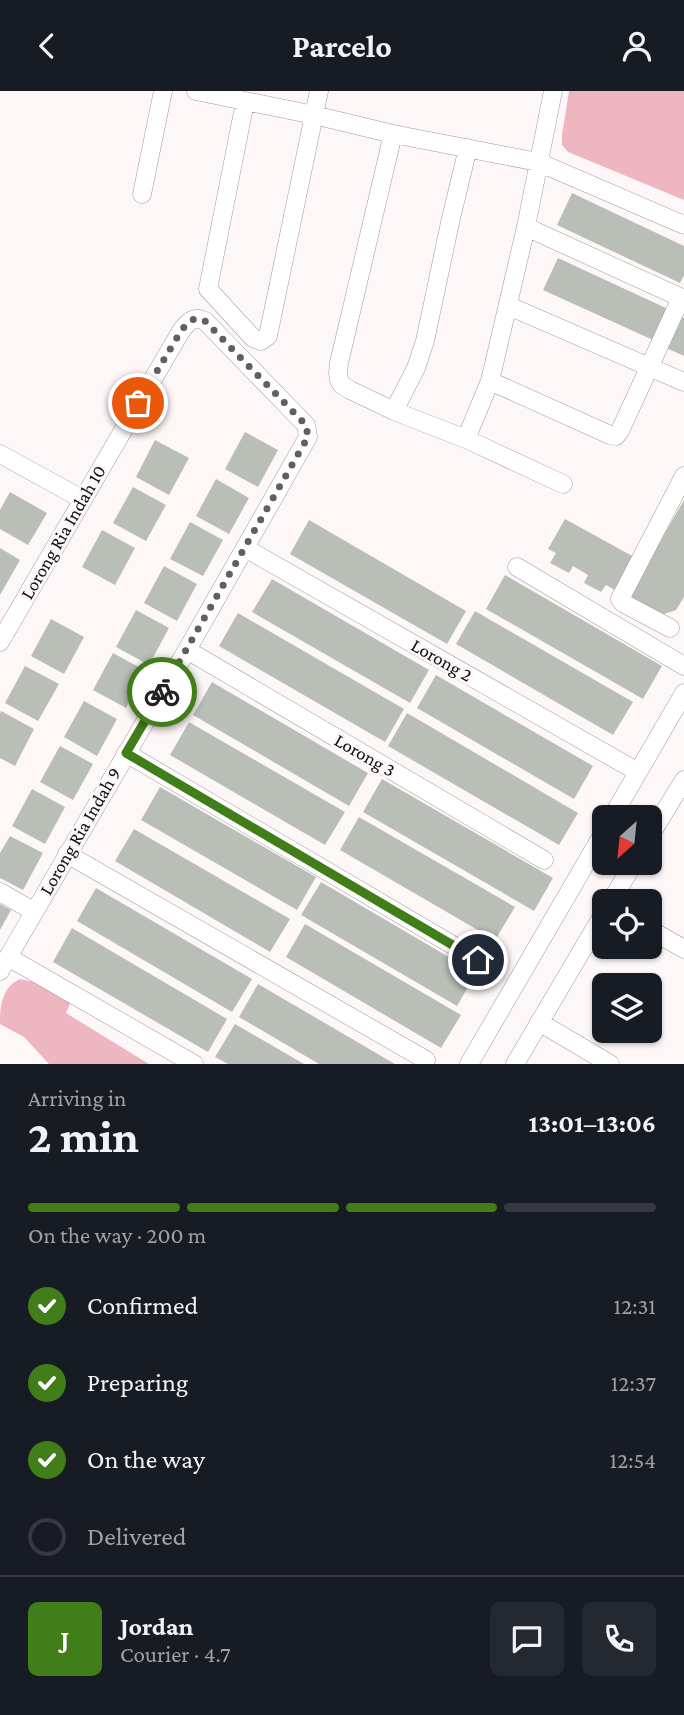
<!DOCTYPE html>
<meta charset="utf-8">
<style>
body{margin:0;font-family:"Crimson Pro",serif;background:#242831;color:#f1f3f6;height:100vh;display:flex;flex-direction:column;font-size:26px;white-space:nowrap}
*{box-sizing:border-box;margin:0}
p{font-size:23px;color:#9ea1a6}
.icon{flex:none;width:38px;height:38px;fill:none;stroke:currentColor;stroke-width:2;stroke-linecap:round;stroke-linejoin:round}
.map{position:relative;height:973px;overflow:hidden}
.panel{display:flex;flex-direction:column;background:#171b24;flex:1}
.panel>*{flex:none}
.needle{width:46px;rotate:207deg}
.fabs{position:absolute;left:592px;top:714px;display:grid;gap:14px}
.fabs a{display:grid;place-items:center;width:70px;height:70px;border-radius:10px;background:#171b24;box-shadow:0 2px 5px #0004;font-size:35px}
.pin{position:absolute;display:grid;place-items:center;width:60px;height:60px;color:#fff;margin:-30px;border:4px solid #fff;border-radius:50%;box-shadow:0 2px 7px #0007}
.courier{position:absolute;display:grid;place-items:center;width:70px;height:70px;margin:-35px;border:5px solid #417d19;border-radius:50%;background:#fff;color:#222;box-shadow:0 2px 9px #0007}
.head em{font-style:normal;font-weight:700}
.head div{display:flex;flex-direction:column-reverse}
.head{display:flex;align-items:center;justify-content:space-between;height:119px;padding:0 28px}
h1{font-size:46px;font-weight:700;line-height:52px}
.bar{display:grid;grid-template-columns:repeat(4,1fr);gap:10px 7px;align-content:center;height:84px;padding:0 28px}
.bar i{height:9px;border-radius:5px;background:#363941}
.bar .active{background:#417d19}
.bar p{grid-column:span 4}
.line{display:flex;align-items:center;gap:18px;padding:0 28px;border-top:2px solid #363941}
.line div{flex:1}
.round{display:grid;place-items:center;flex:none;width:74px;height:74px;border-radius:10px;background:#242831}
ol{padding:0 28px;list-style:none}
li{display:flex;align-items:center;gap:21px;height:77px}
li p{margin-inline-start:auto}
li .icon{padding:7px;border-radius:50%;background:#417d19;color:#fff;stroke-width:4}
li:last-child{color:#9ea1a6}
li i{width:38px;height:38px;border:4px solid #363941;border-radius:50%}
header{display:flex;justify-content:space-between;align-items:center;height:91px;padding:0 28px;background:#171b24;font-size:32px;font-weight:700}
.map>svg:first-child{display:block}
.green{fill:#eeb6c1}
.building{fill:#b9bfb7}
.lines{fill:none;stroke-linecap:round;stroke-linejoin:round}
.minor-casing{stroke:#a4999b;stroke-width:19}
.minor{stroke:#fff;stroke-width:18}
.done{stroke:#635e5f;stroke-width:7;stroke-dasharray:0 12.6}
.route{stroke:#417d19;stroke-width:9}
.labels{text-anchor:middle;dominant-baseline:central;stroke-width:6;stroke-linejoin:round;paint-order:stroke}
.street-label{font-size:19px;fill:#100c0d;stroke:#fef7f8}
</style>
<header><svg class="icon" aria-label="back" viewBox="0 0 24 24"><path d="M15 5l-7 7 7 7"/></svg>Parcelo<svg class="icon" aria-label="person" viewBox="0 0 24 24"><circle cx="12" cy="8" r="4"/><path d="M4 21q1-7 8-7t8 7"/></svg></header>
<div class="map">
<svg width="684" height="973" viewBox="0 0 684 973">
<rect width="100%" height="100%" fill="#fef7f8"/>
<!-- green -->
<path class="green" d="M569,0H684V109L568,61L562,54V44Z
M20,888L34,891L71,910L66,922L149,973H49L24,946L0,933C0,915 2,896 20,888Z"/>
<!-- building -->
<path class="building" d="M572,102L684,155V184L680,192L557,134Z
M558,167L668,218L653,249L543,199Z
M678,224L684,227V265L664,256Z
M245,341L278,359L258,396L225,378Z
M155,349L189,367L169,404L136,386Z
M216,388L249,407L229,443L196,425Z
M133,396L166,414L146,450L113,432Z
M10,401L47,422L28,454L0,438V419Z
M684,409V506L676,519L661,524L629,505Z
M565,428L634,466L615,499L606,494L601,501L584,492L588,484L573,475L569,482L550,472L556,462L548,458Z
M309,429L466,520L447,553L290,463Z
M190,431L223,449L203,485L170,468Z
M102,439L135,457L115,494L82,476Z
M0,457L20,469L0,504Z
M164,475L197,493L177,530L144,512Z
M505,484L662,575L643,608L486,518Z
M272,488L429,579L410,612L252,521Z
M136,519L169,537L149,574L116,556Z
M475,520L633,611L613,644L456,553Z
M238,522L404,618L385,651L219,555Z
M51,528L84,546L64,583L31,565Z
M113,562L146,580L126,617L93,599Z
M25,575L59,593L38,630L5,612Z
M436,584L593,675L574,708L417,617Z
M212,591L368,682L349,715L193,624Z
M84,610L117,628L97,665L64,646Z
M1,620L34,638L15,675L0,667V623Z
M407,622L578,722L559,754L388,655Z
M189,631L345,721L325,754L170,664Z
M60,655L93,673L73,709L40,691Z
M382,688L553,787L534,820L363,721Z
M160,696L316,786L297,819L141,729Z
M32,698L65,716L45,753L12,735Z
M359,726L515,816L495,849L340,759Z
M134,738L290,828L270,861L115,770Z
M10,745L43,762L23,799L0,787V762Z
M321,791L476,882L457,915L301,824Z
M96,797L252,888L232,921L77,830Z
M0,813L11,819L0,839Z
M305,833L461,924L441,957L286,866Z
M72,837L227,928L208,961L53,871Z
M258,893L395,973H319L239,926Z
M235,933L304,973H228L215,966Z"/>
<g class="lines">
<!-- minor casing -->
<g class="minor-casing">
<path id="minor" d="M196,0L314,24L393,43L538,71L684,134
M245,11L208,198L253,247L261,250L268,245L319,0
M393,43L339,272L338,282L339,289L342,294L350,299L394,320L466,348L563,393
M142,103L163,0
M526,136L684,208
M509,215L684,291
M490,290L610,344L616,345L620,340L681,207
M394,320L416,277L425,250L451,127L468,57
M466,348L490,290L526,136L553,0
M0,363L82,408
M245,457L638,681
M517,476L684,575
M670,537L623,512L620,508L684,385
M0,551L181,240C188,231 194,224 205,230L306,334L308,346L187,559L0,880
M187,559L544,769
M126,662L478,869
M612,726L684,602
M649,746L684,689
M67,763L426,969
M0,801L33,820
M611,810L634,772
M649,838L684,858
M8,866L194,973
M539,931L610,973
M469,973L604,741
M515,973L604,822"/>
</g>
<!-- minor -->
<use href="#minor" class="minor"/>
</g>
<g class="lines">
<!-- done -->
<path class="done" d="M138,312L181,240C188,231 194,224 205,230L306,334L308,346L162,601"/>
<!-- route -->
<path class="route" d="M162,601L126,662L478,869"/>
</g>
<g class="labels">
<!-- street labels -->
<g class="street-label">
<text transform="translate(63 441) rotate(-60)">Lorong Ria Indah 10</text>
<text transform="translate(442 569) rotate(30)">Lorong 2</text>
<text transform="translate(365 664) rotate(30)">Lorong 3</text>
<text transform="translate(80 740) rotate(-60)">Lorong Ria Indah 9</text>
</g>
</g>
</svg>
<div class="fabs">
<a><svg class="needle" viewBox="-14 -14 28 28"><path d="M0-13l5 13h-10z" fill="#e53935"/><path d="M0 13l5-13h-10z" fill="#9ea1a6"/></svg></a>
<a><svg class="icon" aria-label="locate" viewBox="0 0 24 24"><circle cx="12" cy="12" r="6"/><path d="M12 2v4M12 18v4M2 12h4M18 12h4"/></svg></a>
<a><svg class="icon" aria-label="layers" viewBox="0 0 24 24"><path d="M12 4l9 5-9 5-9-5zM3 14l9 5 9-5"/></svg></a>
</div>
<div class="pin" style="left:138px;top:312px;background:#ea580c"><svg class="icon" aria-label="bag" viewBox="0 0 24 24"><path d="M5 8h14l-1 12H6zM9 8a3 3 0 0 1 6 0"/></svg></div>
<div class="pin" style="left:478px;top:869px;background:#1f2937"><svg class="icon" aria-label="home" viewBox="0 0 24 24"><path d="M3 11l9-7 9 7M6 9v11h12V9"/></svg></div>
<div class="courier" style="left:162px;top:601px"><svg class="icon" aria-label="bike" viewBox="0 0 24 24"><circle cx="6" cy="16" r="4"/><circle cx="18" cy="16" r="4"/><path d="M6 16l4-8h5l3 8M10 8l3 8H6M13 5h3"/></svg></div>
</div>
<section class="panel">
<div class="head"><div><h1>2 min</h1><p>Arriving in</p></div><em>13:01–13:06</em></div>
<div class="bar"><i class="active"></i><i class="active"></i><i class="active"></i><i></i><p>On the way · 200 m</p></div>
<ol>
<li><svg class="icon" aria-label="check" viewBox="0 0 24 24"><path d="M5 12l5 5 9-10"/></svg>Confirmed<p>12:31</p></li>
<li><svg class="icon" aria-label="check" viewBox="0 0 24 24"><path d="M5 12l5 5 9-10"/></svg>Preparing<p>12:37</p></li>
<li><svg class="icon" aria-label="check" viewBox="0 0 24 24"><path d="M5 12l5 5 9-10"/></svg>On the way<p>12:54</p></li>
<li><i></i>Delivered</li>
</ol>
<div class="line" style="height:126px"><b class="round" style="background:#417d19;color:#fff">J</b><div><b>Jordan</b><p>Courier · 4.7</p></div><a class="round"><svg class="icon" aria-label="chat" viewBox="0 0 24 24"><path d="M4 5h16v11H9l-5 4z"/></svg></a><a class="round"><svg class="icon" aria-label="phone" viewBox="0 0 24 24"><path d="M5 4h4l2 5-3 2q2 4 5 5l2-3 5 2v4C11 20 4 13 5 4z"/></svg></a></div>
</section>
